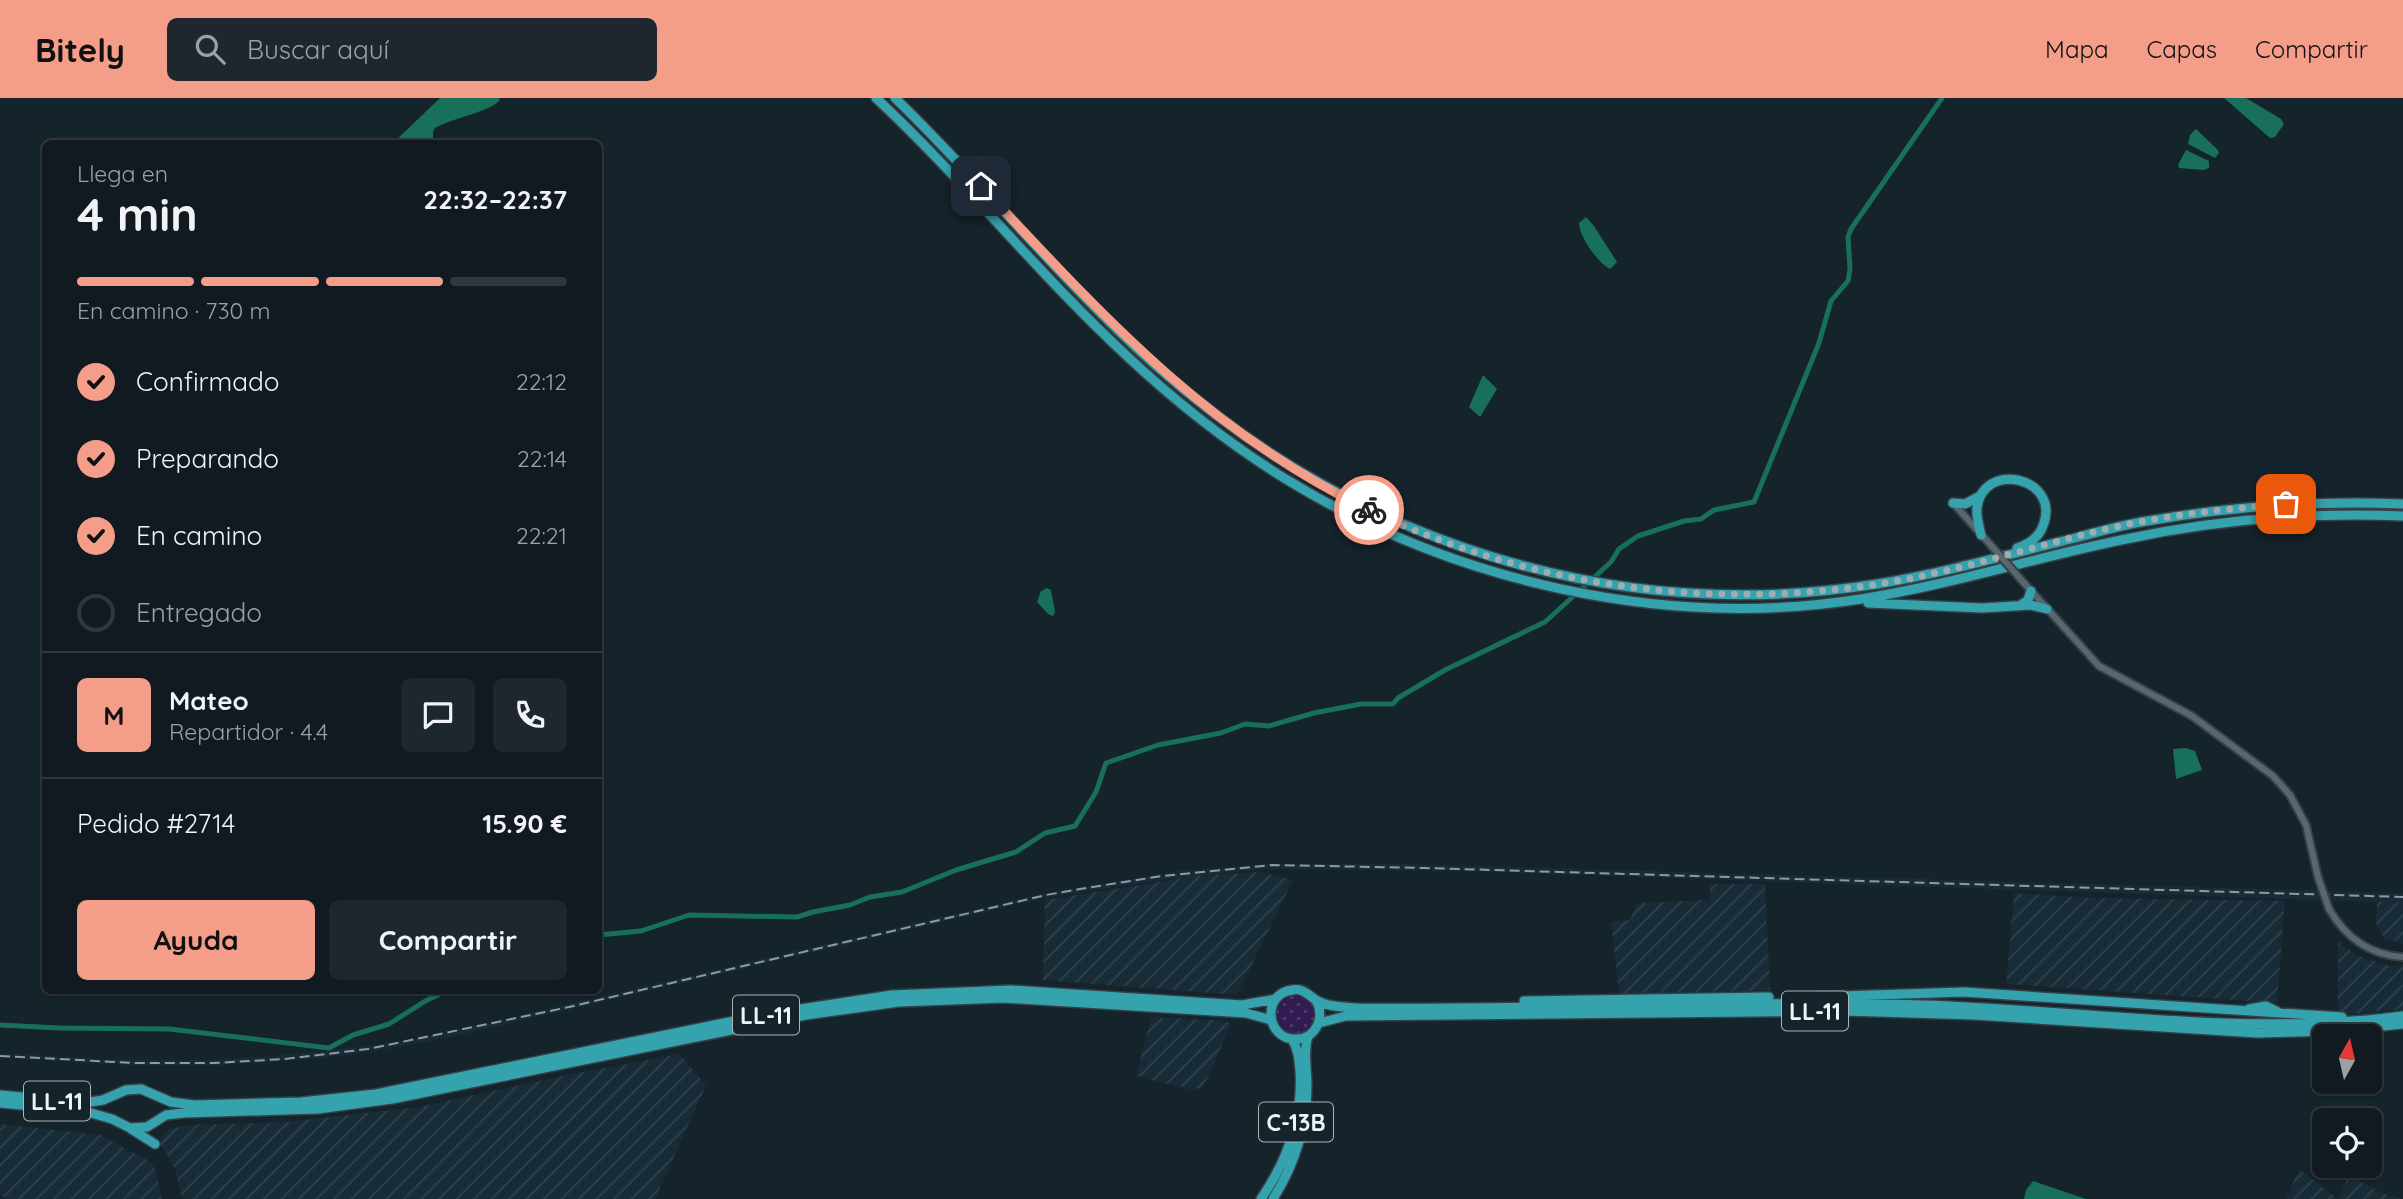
<!DOCTYPE html>
<html lang="es">
<meta charset="utf-8">
<style>
body{margin:0;font-family:Quicksand,sans-serif;background:#1e272d;color:#f1f3f6;height:100vh;display:flex;flex-direction:column;font-size:26px;white-space:nowrap}
*{box-sizing:border-box;margin:0}
p{font-size:23px;color:#9ca1a5}
.icon{flex:none;width:38px;height:38px;fill:none;stroke:currentColor;stroke-width:2;stroke-linecap:round;stroke-linejoin:round}
.map{position:relative;flex:1;overflow:hidden}
.drawer{position:absolute;left:42px;top:42px;width:560px;height:854px;display:flex;flex-direction:column;background:#101a20;border-radius:10px;box-shadow:0 2px 5px #0004,0 0 0 2px #30383e}
.drawer>*{flex:none}
.needle{width:46px;rotate:8deg}
.buttons{position:absolute;left:2312px;top:926px;display:grid;gap:14px}
.buttons a{display:grid;place-items:center;width:70px;height:70px;border-radius:10px;background:#101a20;box-shadow:0 2px 5px #0004,0 0 0 2px #30383e;font-size:35px}
.pin{position:absolute;display:grid;place-items:center;width:60px;height:60px;color:#fff;margin:-30px;border-radius:14px;box-shadow:0 4px 10px #0006}
.courier{position:absolute;display:grid;place-items:center;width:70px;height:70px;margin:-35px;border:5px solid #f49e8a;border-radius:50%;background:#fff;color:#222;box-shadow:0 2px 9px #0007}
.overview em{font-style:normal;font-weight:800}
.overview div{display:flex;flex-direction:column-reverse}
.overview{display:flex;align-items:center;justify-content:space-between;height:119px;padding:0 35px}
h1{font-size:46px;font-weight:800;line-height:52px}
.bar{display:grid;grid-template-columns:repeat(4,1fr);gap:10px 7px;align-content:center;height:84px;padding:0 35px}
.bar i{height:9px;border-radius:5px;background:#30383e}
.bar .on{background:#f49e8a}
.bar p{grid-column:span 4}
.line{display:flex;align-items:center;gap:18px;padding:0 35px;border-top:2px solid #30383e}
.line div{flex:1}
.round{display:grid;place-items:center;flex:none;width:74px;height:74px;border-radius:10px;background:#1e272d}
ol{padding:0 35px;list-style:none}
li{display:flex;align-items:center;gap:21px;height:77px}
li p{margin-inline-start:auto}
li .icon{padding:7px;border-radius:50%;background:#f49e8a;color:#111;stroke-width:4}
li:last-child{color:#9ca1a5}
li i{width:38px;height:38px;border:4px solid #30383e;border-radius:50%}
.action{display:flex;gap:14px;margin-top:auto;padding:14px 35px}
.action a{flex:1;height:80px;border-radius:10px;background:#f49e8a;color:#111;font-size:28px;font-weight:800;line-height:80px;text-align:center}
.action a+a{background:#1e272d;color:#f1f3f6}
header{display:flex;align-items:center;gap:42px;box-sizing:border-box;height:98px;padding:0 35px;background:#f49e8a;color:#111}
header strong{font-size:33px}
nav{display:flex;gap:38px;margin-inline-start:auto;font-size:24px}
.search{width:490px;height:63px;background:#1e272d;display:flex;align-items:center;gap:18px;box-sizing:border-box;padding:0 24px;border-radius:10px;color:#9ca1a5;font-size:26px}
.map>svg:first-child{display:block}
.built{fill:#182c38}
.industrial{fill:url(#industrial-furrows)}
.grass{fill:url(#grass-dots)}
.water{fill:#18705b}
.lines{fill:none;stroke-linecap:round;stroke-linejoin:round}
.canal{stroke:#18705b;stroke-width:5}
.minor-casing{stroke:#353f46;stroke-width:10}
.highway-casing{stroke:#353f46;stroke-width:12}
.minor{stroke:#57666f;stroke-width:6}
.highway{stroke:#35a3ae;stroke-width:9}
.rail{stroke:#8f9aa1;stroke-width:2;stroke-dasharray:10 5;stroke-linecap:butt}
.minor-bridge-casing{stroke:#353f46;stroke-width:10;stroke-linecap:butt}
.minor-bridge{stroke:#57666f;stroke-width:6}
.done{stroke:#a1acb2;stroke-width:7;stroke-dasharray:0 12.6}
.route{stroke:#f49e8a;stroke-width:9}
.labels{text-anchor:middle;dominant-baseline:central;stroke-width:7;stroke-linejoin:round;paint-order:stroke}
.shield{fill:#15232b;stroke:#acb6bd;stroke-width:2}
.shield-label{font-size:23px;font-weight:bold;fill:#ecf5fb}
</style>
<header>
<strong>Bitely</strong>
<div class="search"><svg class="icon" aria-label="search" viewBox="0 0 24 24"><circle cx="10" cy="10" r="6"/><path d="M15 15l6 6"/></svg>Buscar aquí</div>
<nav><a>Mapa</a><a>Capas</a><a>Compartir</a></nav>
</header>
<div class="map">
<svg width="2403" height="1101" viewBox="0 0 2403 1101">
<defs>
<pattern id="industrial-furrows" width="10" height="10" patternUnits="userSpaceOnUse" patternTransform="scale(1.75)"><rect width="10" height="10" fill="#182c38"/><path d="M-1 1l2-2M0 10L10 0M9 11l2-2" fill="none" stroke="#2e414c"/></pattern>
<pattern id="grass-dots" width="8" height="8" patternUnits="userSpaceOnUse" patternTransform="scale(1.75)"><rect width="8" height="8" fill="#321b53"/><path d="M2 2h.1M6 6h.1" fill="none" stroke="#503d6d" stroke-width="1.8" stroke-linecap="round"/></pattern>
</defs>
<rect width="100%" height="100%" fill="#15232b"/>
<!-- built -->
<path class="built" d="M1272,766H1410L2403,795V805L1465,773L1264,771L1146,784L1045,800L455,938L377,953L321,960L220,967H126L0,959V955L106,961L197,962L265,959L367,948L420,940L514,919L1031,798L1184,772Z"/>
<!-- industrial -->
<path class="industrial" d="M1260,774L1293,782L1237,897L1043,882L1045,802L1196,778Z
M1710,786H1765L1770,892L1619,896L1611,824L1630,822L1637,805L1710,802Z
M2014,795L2093,800L2285,803L2277,905L2006,886Z
M2377,804L2403,805V846L2384,840L2376,826Z
M2338,844L2358,858L2390,868L2403,867V911L2338,917Z
M1151,919L1226,923L1231,927L1203,990L1188,991L1136,978Z
M680,956L706,988L655,1101H182L175,1071L159,1043L164,1034L170,1031L186,1027L286,1024L419,1009L572,976Z
M0,1026L100,1037L151,1064L155,1071L162,1101H7L0,1097Z
M2299,1071L2338,1101H2339H2286Z
M2348,1078L2385,1096L2401,1101H2339Z"/>
<!-- grass -->
<path class="grass" d="M1274 917a21 21 0 1 1 42 0a21 21 0 1 1-42 0Z"/>
<!-- water -->
<path class="water" d="M440,0H499L500,2C490,14 452,20 435,30L433,33V45H393Z
M2224,0H2246L2281,21L2284,26L2275,39L2270,40Z
M2196,31L2218,52L2219,55L2215,60L2188,46L2190,37Z
M2186,52L2209,63V70L2204,72L2179,70L2178,67Z
M1586,119L1594,128L1617,164L1610,171C1599,166 1579,139 1579,125Z
M1483,277L1497,291L1480,319L1469,309Z
M1047,490L1051,492L1055,514L1053,518L1048,516L1037,504L1041,493Z
M2186,650L2195,653L2202,672L2176,681L2173,651Z
M2033,1083L2086,1101H2024L2026,1092Z"/>
<g class="lines">
<!-- canal -->
<path class="canal" d="M598,837L641,833L689,817L797,819L813,814L850,807L870,799L902,794L956,772L1016,754L1045,735L1075,728L1096,694L1106,665L1158,647L1221,635L1245,626L1269,628L1314,615L1361,606H1393L1398,600L1445,572L1545,524L1611,464L1619,451L1638,438L1684,423L1701,421L1714,412L1754,404L1819,245L1831,203L1848,183L1850,171L1848,139L1851,131L1942,0
M0,927L59,930L169,931L329,950L353,937L389,926L427,902L449,892"/>
<!-- minor casing -->
<g class="minor-casing">
<path id="minor" d="M1953,405L1988,444
M2024,485L2099,568L2192,618L2273,678L2290,697L2306,727L2318,779
M2329,811C2346,840 2369,857 2403,859"/>
</g>
<!-- highway casing -->
<g class="highway-casing">
<path id="highway" d="M876,0C964,82 1039,177 1128,259C1176,304 1228,345 1284,380C1453,484 1664,532 1861,501C1949,487 2034,460 2121,442C2214,422 2308,414 2403,418
M895,0C984,86 1062,184 1155,267C1354,444 1613,528 1877,486C1944,475 2010,456 2075,440C2097,434 2119,428 2141,424C2228,409 2315,402 2403,406
M1953,405L1965,406L1980,398
M1981,437C1979,428 1976,419 1977,410C1983,362 2059,379 2044,425C2040,439 2030,446 2017,450
M1868,505L1982,510L2031,507L2047,511
M2021,507L2028,502L2031,493
M1811,899L1964,894L2342,919
M1316,902C1325,918 1317,941 1296,941C1266,942 1261,896 1292,892C1303,890 1307,896 1316,902C1327,909 1344,909 1358,910C1546,912 1734,902 1923,907C2084,912 2243,939 2403,918
M1524,903L1769,899
M2249,911L2266,908L2278,914
M1319,925L1346,918L1846,913L1974,917L2257,935L2336,933L2403,926
M0,997L84,1005L103,1002L126,992L141,991L171,1004L194,1007L301,1004L376,996L768,916L892,897L1011,892L1242,907L1276,901
M0,1005L84,1013L112,1021L130,1030L147,1029L166,1017L184,1015L318,1011L392,1001L806,917L899,904L1004,900L1246,915L1271,922
M131,1031L155,1046
M1261,1101C1287,1063 1303,1019 1300,972C1299,961 1298,951 1292,941
M1273,1101C1295,1066 1307,1028 1307,987C1307,970 1303,954 1308,938"/>
</g>
<!-- minor -->
<use href="#minor" class="minor"/>
<!-- highway -->
<use href="#highway" class="highway"/>
<!-- rail -->
<path class="rail" d="M0,958L136,965H214L285,961L368,951L569,909L1046,797L1080,791L1162,778L1273,767L1425,770L2403,799"/>
<!-- minor-bridge casing -->
<g class="minor-bridge-casing">
<path id="minor-bridge" d="M1988,444L2024,485
M2318,779L2329,811"/>
</g>
<!-- minor-bridge -->
<use href="#minor-bridge" class="minor-bridge"/>
</g>
<g class="lines">
<!-- done -->
<path class="done" d="M1369,412C1534,491 1722,515 1902,482C1982,467 2059,440 2139,424C2187,415 2237,410 2286,406"/>
<!-- route -->
<path class="route" d="M981,88C1102,217 1206,333 1369,412"/>
</g>
<g class="labels">
<!-- shield labels -->
<g class="shield">
<rect x="1782" y="893.5" width="66" height="39" rx="5"/>
<rect x="733" y="897.5" width="66" height="39" rx="5"/>
<rect x="24" y="983.5" width="66" height="39" rx="5"/>
<rect x="1259" y="1004.5" width="74" height="39" rx="5"/>
</g>
<g class="shield-label">
<text x="1815" y="913">LL-11</text>
<text x="766" y="917">LL-11</text>
<text x="57" y="1003">LL-11</text>
<text x="1296" y="1024">C-13B</text>
</g>
</g>
</svg>
<div class="buttons">
<a><svg class="needle" viewBox="-14 -14 28 28"><path d="M0-13l5 13h-10z" fill="#e53935"/><path d="M0 13l5-13h-10z" fill="#9ca1a5"/></svg></a>
<a><svg class="icon" aria-label="locate" viewBox="0 0 24 24"><circle cx="12" cy="12" r="6"/><path d="M12 2v4M12 18v4M2 12h4M18 12h4"/></svg></a>
</div>
<div class="pin" style="left:2286px;top:406px;background:#ea580c"><svg class="icon" aria-label="bag" viewBox="0 0 24 24"><path d="M5 8h14l-1 12H6zM9 8a3 3 0 0 1 6 0"/></svg></div>
<div class="pin" style="left:981px;top:88px;background:#1f2937"><svg class="icon" aria-label="home" viewBox="0 0 24 24"><path d="M3 11l9-7 9 7M6 9v11h12V9"/></svg></div>
<div class="courier" style="left:1369px;top:412px"><svg class="icon" aria-label="bike" viewBox="0 0 24 24"><circle cx="6" cy="16" r="4"/><circle cx="18" cy="16" r="4"/><path d="M6 16l4-8h5l3 8M10 8l3 8H6M13 5h3"/></svg></div>
<section class="drawer">
<div class="overview"><div><h1>4 min</h1><p>Llega en</p></div><em>22:32–22:37</em></div>
<div class="bar"><i class="on"></i><i class="on"></i><i class="on"></i><i></i><p>En camino · 730 m</p></div>
<ol>
<li><svg class="icon" aria-label="check" viewBox="0 0 24 24"><path d="M5 12l5 5 9-10"/></svg>Confirmado<p>22:12</p></li>
<li><svg class="icon" aria-label="check" viewBox="0 0 24 24"><path d="M5 12l5 5 9-10"/></svg>Preparando<p>22:14</p></li>
<li><svg class="icon" aria-label="check" viewBox="0 0 24 24"><path d="M5 12l5 5 9-10"/></svg>En camino<p>22:21</p></li>
<li><i></i>Entregado</li>
</ol>
<div class="line" style="height:126px"><b class="round" style="background:#f49e8a;color:#111">M</b><div><b>Mateo</b><p>Repartidor · 4.4</p></div><a class="round"><svg class="icon" aria-label="chat" viewBox="0 0 24 24"><path d="M4 5h16v11H9l-5 4z"/></svg></a><a class="round"><svg class="icon" aria-label="phone" viewBox="0 0 24 24"><path d="M5 4h4l2 5-3 2q2 4 5 5l2-3 5 2v4C11 20 4 13 5 4z"/></svg></a></div>
<div class="line" style="height:91px"><div>Pedido #2714</div><b>15.90 €</b></div>
<div class="action"><a>Ayuda</a><a>Compartir</a></div>
</section>
</div>
